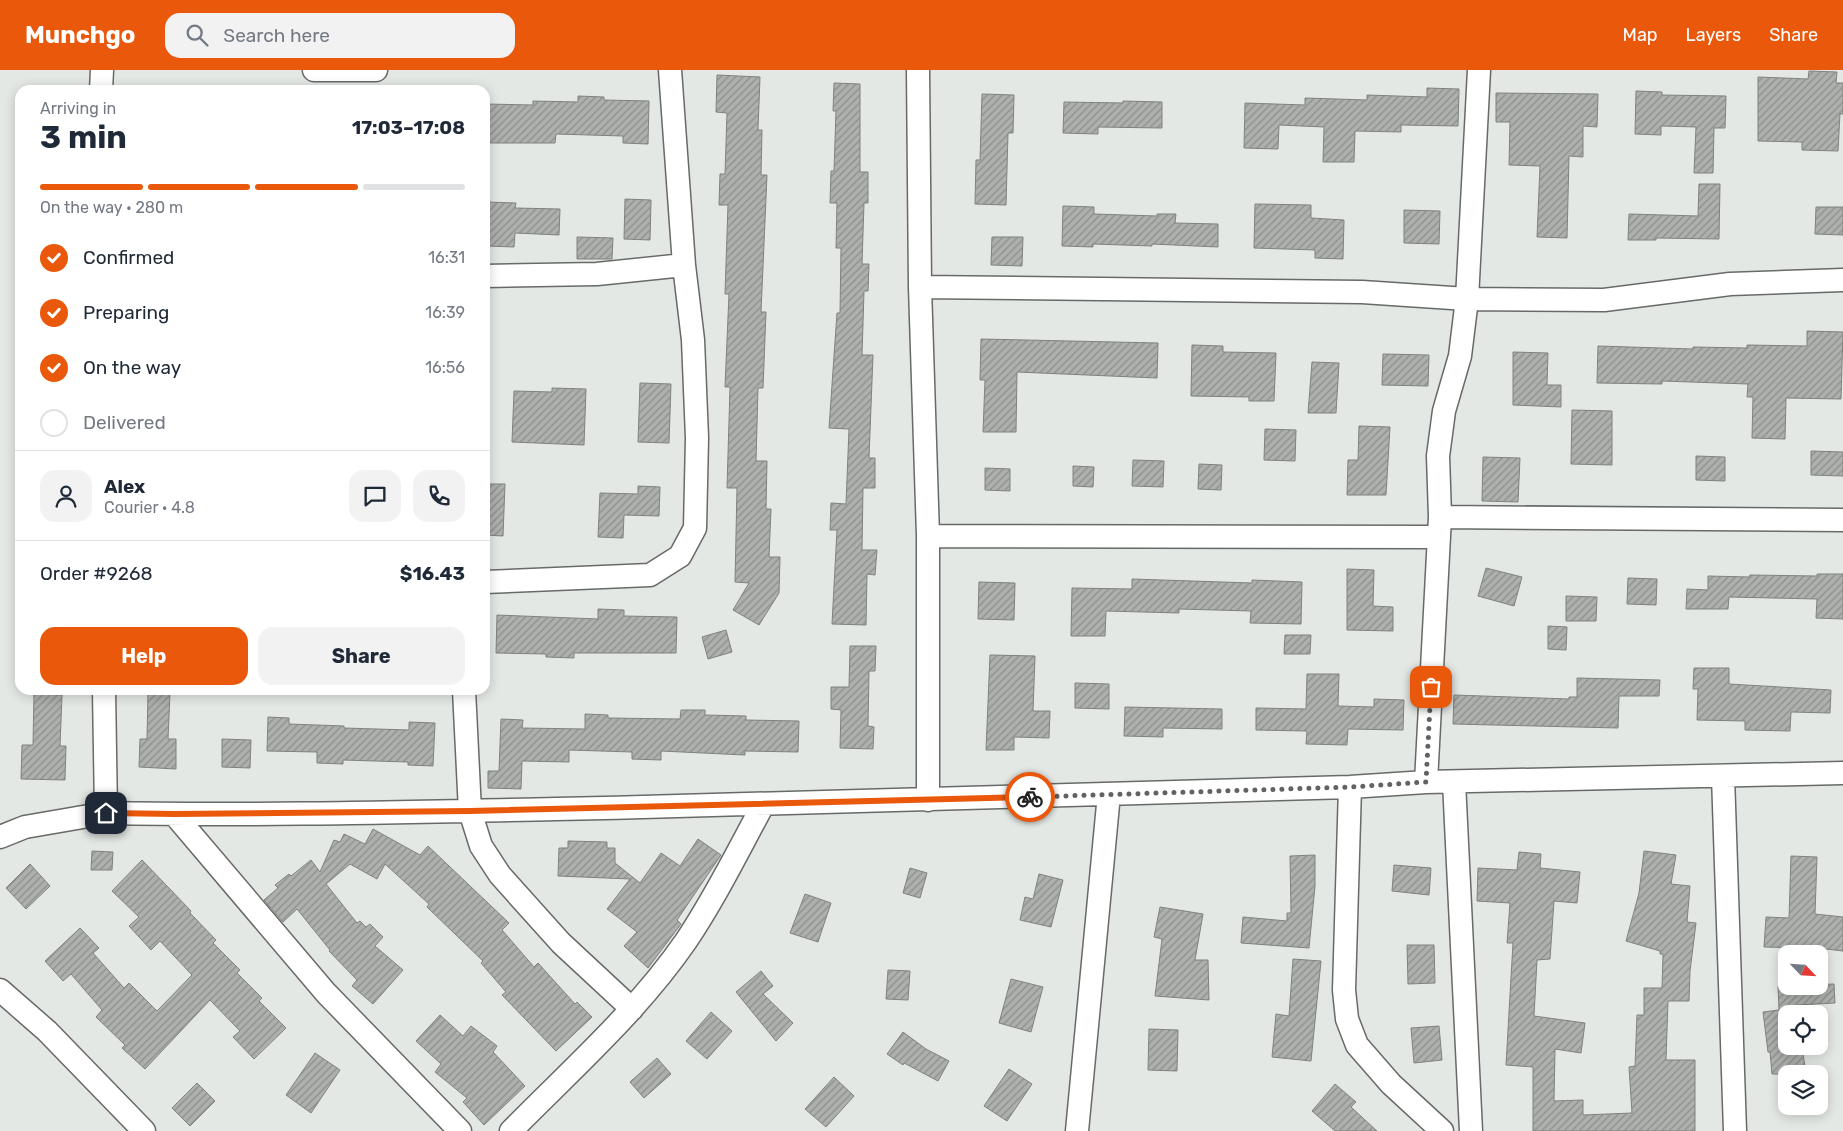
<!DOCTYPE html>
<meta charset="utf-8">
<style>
body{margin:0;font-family:Rubik,sans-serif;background:#f2f2f3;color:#1f2937;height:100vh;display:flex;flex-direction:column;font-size:19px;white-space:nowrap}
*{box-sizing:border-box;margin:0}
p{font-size:16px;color:#747a83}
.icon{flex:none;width:28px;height:28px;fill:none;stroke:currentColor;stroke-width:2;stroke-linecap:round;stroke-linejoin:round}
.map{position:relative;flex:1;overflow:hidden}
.drawer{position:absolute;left:15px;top:15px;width:475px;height:610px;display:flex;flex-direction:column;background:#fff;border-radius:15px;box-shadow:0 2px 12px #0003}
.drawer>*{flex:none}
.needle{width:32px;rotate:115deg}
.controls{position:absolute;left:1778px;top:875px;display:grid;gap:10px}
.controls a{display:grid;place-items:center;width:50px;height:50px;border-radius:10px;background:#fff;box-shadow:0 2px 12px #0003;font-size:25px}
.pin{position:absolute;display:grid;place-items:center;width:42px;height:42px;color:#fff;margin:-21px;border-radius:10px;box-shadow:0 2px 8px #0006}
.courier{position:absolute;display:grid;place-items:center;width:50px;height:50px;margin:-25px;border:4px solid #ea580c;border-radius:50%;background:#fff;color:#222;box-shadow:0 1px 6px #0007}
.headline em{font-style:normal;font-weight:700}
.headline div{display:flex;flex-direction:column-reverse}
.headline{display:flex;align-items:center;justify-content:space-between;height:85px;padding:0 25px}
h1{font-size:32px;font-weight:700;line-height:38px}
.bar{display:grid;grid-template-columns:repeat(4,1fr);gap:8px 5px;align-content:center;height:60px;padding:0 25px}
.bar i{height:6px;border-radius:4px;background:#e0e1e3}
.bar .active{background:#ea580c}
.bar p{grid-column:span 4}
.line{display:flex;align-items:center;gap:12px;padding:0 25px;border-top:1px solid #e0e1e3}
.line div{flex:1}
.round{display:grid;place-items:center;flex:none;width:52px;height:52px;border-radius:15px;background:#f2f2f3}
ol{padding:0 25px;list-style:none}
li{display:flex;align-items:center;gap:15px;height:55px}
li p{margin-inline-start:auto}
li .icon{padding:5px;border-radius:50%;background:#ea580c;color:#fff;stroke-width:4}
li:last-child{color:#747a83}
li i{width:28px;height:28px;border:2px solid #e0e1e3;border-radius:50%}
.cta{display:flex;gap:10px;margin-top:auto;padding:10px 25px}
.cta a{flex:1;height:58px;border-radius:15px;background:#ea580c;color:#fff;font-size:20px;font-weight:700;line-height:58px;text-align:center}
.cta a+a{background:#f2f2f3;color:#1f2937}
header{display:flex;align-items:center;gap:30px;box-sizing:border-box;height:70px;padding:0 25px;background:#ea580c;color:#fff}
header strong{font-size:24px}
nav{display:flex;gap:28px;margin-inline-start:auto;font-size:18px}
.search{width:350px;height:45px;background:#f2f2f3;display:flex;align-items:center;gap:12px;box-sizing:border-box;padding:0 18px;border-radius:15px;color:#747a83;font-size:19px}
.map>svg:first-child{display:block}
.building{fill:url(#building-hatch);stroke:#7f827f}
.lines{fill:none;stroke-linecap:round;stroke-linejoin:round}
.minor-casing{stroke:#676a67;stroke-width:25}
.minor{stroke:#fff;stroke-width:22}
.done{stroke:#606360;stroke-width:5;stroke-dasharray:0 9}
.route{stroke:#ea580c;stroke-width:6}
</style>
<header>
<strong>Munchgo</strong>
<div class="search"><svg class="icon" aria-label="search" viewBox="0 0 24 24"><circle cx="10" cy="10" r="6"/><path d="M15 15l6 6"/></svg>Search here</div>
<nav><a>Map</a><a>Layers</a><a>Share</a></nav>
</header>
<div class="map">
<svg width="1843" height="1061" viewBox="0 0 1843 1061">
<defs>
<pattern id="building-hatch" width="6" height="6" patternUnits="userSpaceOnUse" patternTransform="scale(1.25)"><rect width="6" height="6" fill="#adb0ad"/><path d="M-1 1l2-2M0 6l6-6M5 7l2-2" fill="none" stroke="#8c8e8c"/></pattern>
</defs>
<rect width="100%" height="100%" fill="#e4e8e4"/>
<!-- building -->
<path class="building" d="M1809,1L1837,2L1836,13H1843V44H1840L1838,81L1802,80V72L1758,71V7L1808,9Z
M717,5L760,7L758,60H762L761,105H767L761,242H766L763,318H758L756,391H767L766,439H771L769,487H780L779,523L759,555L733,540L749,513L735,512L737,418H727L730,317H725L729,224H725L728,135H719L720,104H725L727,43L716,42Z
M834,13L860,14V102H868V133H864L862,194H869L868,221H864L862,285H873L869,388H875V418H863L862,480H877L875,505L867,504L866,555L832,554L837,460H830L831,433L846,434L849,359L829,358L837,243H840L841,178H836L837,133H830L831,101H834L836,41H833Z
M1427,18L1459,19L1458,56L1401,55V62L1355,61L1354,92H1323L1324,57L1279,55L1278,79L1244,78L1245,33L1305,35V28L1367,30V25L1427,27Z
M1636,21L1662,22V25L1726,26L1725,58H1714L1713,103H1694L1696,57L1661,56V65L1635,64Z
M1496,23L1598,24L1597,57L1583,56V87L1569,86L1567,168L1537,167L1540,96L1509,95L1510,52H1496Z
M982,24L1014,25L1013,63H1008L1006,135L975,134L976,90H980Z
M578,26L604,27V30L649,31L648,74L623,73V66L556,64L555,73H485L486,34L533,35V31L578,32Z
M1123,31L1162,32V58L1098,57V64L1063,63L1064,32L1123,33Z
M1699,114H1720L1719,169L1656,168V170H1628L1629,144L1698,146Z
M625,129L651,130L650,170L624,169Z
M487,132L516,133L515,138L560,139L559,165L515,163L514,177L486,176Z
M1255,134L1311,135V148L1344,150L1343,189L1315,188V180L1254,178Z
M1063,136L1094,137V144L1157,146V144H1176L1175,153L1218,154V177L1152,174V176L1093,174V177L1062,176Z
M1816,137H1843V165L1815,164Z
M1404,140L1440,141L1439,174L1404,173Z
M577,167L613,168L612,189H577Z
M992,167H1023L1022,196L991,195Z
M1807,261L1843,262L1841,329L1786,328L1785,369L1752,368L1753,327H1747L1748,314L1662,311V314L1597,313L1598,276L1693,279V277L1747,278V275L1807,276Z
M981,269L1158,273L1157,308L1017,302L1016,362H983L985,310H980Z
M1192,275L1223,276V282L1276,283L1274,331H1249V327L1191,326Z
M1513,282L1548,283L1547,315H1561V337L1513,335Z
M1383,284L1429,285L1428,316L1382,315Z
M1312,292L1339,293L1336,343H1308Z
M640,313L671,314L669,373L638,372Z
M552,318L586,319L584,375L512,372L514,321L552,322Z
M1572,340L1612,341V395L1571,394Z
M1359,356L1390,357L1386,425H1347L1348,390H1358Z
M1265,359L1296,360L1295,391L1264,390Z
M1811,381L1843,382V406L1811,405Z
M1696,386L1725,387V411L1696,410Z
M1483,387L1520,388L1518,432L1482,431Z
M1133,390L1164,391L1163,417L1132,416Z
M1199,394L1222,395L1221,420L1198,419Z
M1073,396L1094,397L1093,417L1073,416Z
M985,398L1010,399V421L985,420Z
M485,414H505L503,466L485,465Z
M638,416L660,417L659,446L624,445L623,468L598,467L600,423L638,424Z
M1486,498L1522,507L1514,536L1478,526Z
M1347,499L1374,500L1373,536L1393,537V561L1347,560Z
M1817,504H1843V549L1816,548L1817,529L1729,527L1728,539H1686L1687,519L1708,520V506L1749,507L1750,505L1817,506Z
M1628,508L1657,509L1656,535L1627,534Z
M1132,509L1252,513V510L1302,512L1301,554L1250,553L1251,541L1179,539V543L1106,541L1105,566H1071L1072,518L1132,519Z
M979,512L1015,513L1014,550L978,549Z
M1566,526L1597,527L1596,551H1566Z
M598,539L624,540V546L677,547L676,583H574V588L546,587V584L496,583L497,545L598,549Z
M1548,556L1567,557L1566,580L1548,579Z
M726,560L732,582L708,589L702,567Z
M1285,565H1311L1310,584H1284Z
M850,576H876L875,601H869L868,656L874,657L873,679L840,678L841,640L831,639V617H849Z
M990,585L1035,586L1033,641H1050L1049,668L1014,667V680H986Z
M1694,598H1729V614L1831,620L1830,643L1791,642L1790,661L1745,660V651L1697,650L1698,619H1693Z
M1307,604H1339L1338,636L1374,637V629L1404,630L1403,660L1348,659L1347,675L1306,674L1307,661L1256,660V638L1306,639Z
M1577,608L1660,610L1659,626H1619L1618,658L1453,654L1454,625L1569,629V627H1577Z
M1075,613L1109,614V639L1075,638Z
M148,622L170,623L168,669H176V699L139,697L140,669H147Z
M34,624L62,625L60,676H66L65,710L21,709L22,675H33Z
M1125,637L1222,639V659L1163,658V667L1124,666Z
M681,640H705V645L746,646V650L799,651L798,682L745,681V685L661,681V690L632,689V682L569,680V692L522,691L521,719L488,718V701H499L501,649L523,650L522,658L585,659V644L608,645V648L680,649Z
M268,647L289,648V654L344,656V658L409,660V652L435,653L433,696L408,695V692L343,690V694L317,693V682L267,681Z
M222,669L251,670L250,698L222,697Z
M373,759L420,785L428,776L509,853L502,860L534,897L538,893L575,934L577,932L592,947L556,981L502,925L506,922L481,893L483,891L427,837L429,834L385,794L377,809L350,794L326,814L357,853L360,851L366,857L370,854L383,867L375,876L403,900L373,934L352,916L357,910L329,881L330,880L297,839L283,852L264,830L278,818L275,815L289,804L291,806L311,790L320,802L334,770L340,772L344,764L365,774Z
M698,769L721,785L677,850L681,854L648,898L624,876L637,862L607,839L630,809L558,806L559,778H568V771L607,772V778H615V793L640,813L661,783L680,796Z
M92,781L113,782L112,800H91Z
M1644,781L1676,785L1671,814L1690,816L1687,852L1696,853L1690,901L1689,931H1668L1666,990H1695V1061H1533V997L1506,995L1513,873H1507L1510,833L1477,831L1478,798L1517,800L1519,782L1541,784L1540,798L1580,802L1577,833L1554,831L1550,889L1537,890L1534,946L1585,953L1581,983L1555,979L1554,1031L1583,1030V1045L1632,1043L1629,997L1635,996L1637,945H1644V918H1662L1663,884H1660V881L1626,871L1639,823Z
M1315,785V816L1309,878L1241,873L1243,847L1287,851V843H1291L1290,786Z
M1791,786L1817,787L1815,844L1843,847V881L1800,876V878L1764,877L1766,847L1789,848Z
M142,790L191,841L190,843L216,870L213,873L240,900L237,903L262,928L259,931L286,958L254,989L233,967L240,961L210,930L145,999L122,978L125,975L96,947L102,940L71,904L63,911L45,891L80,858L99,878L93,883L124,918L129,913L157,941L192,905L160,871L151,880L129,856L139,847L112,821Z
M30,794L50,816L26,839L6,818Z
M1394,795L1431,798L1429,825L1392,821Z
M910,798L927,803L920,828L903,823Z
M1039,804L1063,810L1051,857L1020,850L1025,827L1033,829Z
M805,824L831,833L818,872L790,863Z
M1160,837L1203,844L1195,890H1208L1209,930L1155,926L1162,869L1154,867Z
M1407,875H1434L1435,913L1408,914Z
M1293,889L1321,891L1311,991L1272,987L1276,944L1289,946Z
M888,900L910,901L908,930L886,929Z
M761,901L773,916L763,924L793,953L776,971L736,922Z
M1011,909L1043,917L1031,962L999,953Z
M1834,914L1835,933L1797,935L1798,944H1786V976H1802L1806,1004H1772L1770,982H1768L1763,942L1779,940L1778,916Z
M711,942L732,961L707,989L686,971Z
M440,945L463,966L471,956L497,976L493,982L525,1016L484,1055L463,1032L467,1028L435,1002L441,994L416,971Z
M1439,956L1442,990L1414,993L1411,958Z
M1149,959L1178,960L1177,1001L1148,1000Z
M903,962L926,979L949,991L938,1011L904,993L903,995L887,984Z
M315,983L340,1000L311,1043L286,1025Z
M657,988L671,1004L644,1028L630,1012Z
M1009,999L1032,1014L1007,1051L984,1036Z
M834,1007L854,1026L826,1057L805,1039Z
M197,1013L215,1031L190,1056L172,1038Z
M1335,1014L1356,1032L1351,1037L1377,1061H1335L1312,1041Z"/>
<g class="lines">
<!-- minor casing -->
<g class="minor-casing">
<path id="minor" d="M314,0H376
M918,0L920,217L928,466V730
M101,20L102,0
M485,206L597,204L684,195
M920,217L1362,222L1467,229L1604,230L1730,214L1843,210
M1440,447L1843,450
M928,466L1439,467
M485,512L650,505L680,486L695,458L697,368L693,270L684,195L670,0
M104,620L106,743C256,746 406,742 556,739C821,734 1086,725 1350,717L1426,712L1843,703
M464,620L470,741L481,776L500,805L561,873L632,939
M1723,706L1735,1061
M1426,712L1440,447L1438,386L1444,341L1460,286L1467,229L1479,0
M1454,712L1471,1061
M1350,717L1344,920L1347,949L1357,975L1391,1014L1442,1061
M174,744L326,923L460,1061
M0,767L25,757L106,743
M0,920L47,961L144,1061
M511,1061C571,1000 637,942 686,871C715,828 738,781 763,735
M1077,1061L1109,724"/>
</g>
<!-- minor -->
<use href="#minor" class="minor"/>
</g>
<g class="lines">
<!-- done -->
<path class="done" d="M1030,727L1350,717L1426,712L1431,617"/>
<!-- route -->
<path class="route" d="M106,743L174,744L470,741L1030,727"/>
</g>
</svg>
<div class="controls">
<a><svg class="needle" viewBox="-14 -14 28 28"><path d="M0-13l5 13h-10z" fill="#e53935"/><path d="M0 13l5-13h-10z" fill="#747a83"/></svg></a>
<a><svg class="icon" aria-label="locate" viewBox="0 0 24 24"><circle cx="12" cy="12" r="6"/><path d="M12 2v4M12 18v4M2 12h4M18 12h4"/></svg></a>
<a><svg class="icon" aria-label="layers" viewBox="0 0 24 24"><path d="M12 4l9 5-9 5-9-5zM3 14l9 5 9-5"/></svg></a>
</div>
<div class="pin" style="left:1431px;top:617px;background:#ea580c"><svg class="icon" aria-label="bag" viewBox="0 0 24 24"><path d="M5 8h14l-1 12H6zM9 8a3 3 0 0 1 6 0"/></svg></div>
<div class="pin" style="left:106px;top:743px;background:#1f2937"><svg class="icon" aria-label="home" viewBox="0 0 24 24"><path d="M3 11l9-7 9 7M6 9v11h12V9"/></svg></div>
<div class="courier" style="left:1030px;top:727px"><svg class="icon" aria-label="bike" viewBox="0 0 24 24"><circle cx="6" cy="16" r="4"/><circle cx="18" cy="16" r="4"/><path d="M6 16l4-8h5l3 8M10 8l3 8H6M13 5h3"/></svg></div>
<section class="drawer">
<div class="headline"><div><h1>3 min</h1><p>Arriving in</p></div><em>17:03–17:08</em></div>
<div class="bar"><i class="active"></i><i class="active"></i><i class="active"></i><i></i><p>On the way · 280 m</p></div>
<ol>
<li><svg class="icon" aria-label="check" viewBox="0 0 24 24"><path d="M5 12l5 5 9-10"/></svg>Confirmed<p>16:31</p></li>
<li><svg class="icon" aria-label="check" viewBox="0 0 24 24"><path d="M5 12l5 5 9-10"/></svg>Preparing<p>16:39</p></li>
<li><svg class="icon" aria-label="check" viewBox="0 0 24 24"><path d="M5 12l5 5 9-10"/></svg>On the way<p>16:56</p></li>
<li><i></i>Delivered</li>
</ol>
<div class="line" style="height:90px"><a class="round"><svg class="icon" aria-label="person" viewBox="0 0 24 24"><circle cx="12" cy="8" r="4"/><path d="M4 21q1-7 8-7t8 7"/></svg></a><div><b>Alex</b><p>Courier · 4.8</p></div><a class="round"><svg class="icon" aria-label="chat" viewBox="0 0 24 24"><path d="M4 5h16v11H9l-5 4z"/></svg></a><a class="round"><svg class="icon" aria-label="phone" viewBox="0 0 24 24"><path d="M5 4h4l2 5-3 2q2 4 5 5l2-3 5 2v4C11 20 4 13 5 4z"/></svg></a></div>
<div class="line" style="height:65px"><div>Order #9268</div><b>$16.43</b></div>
<div class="cta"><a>Help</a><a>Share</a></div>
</section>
</div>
